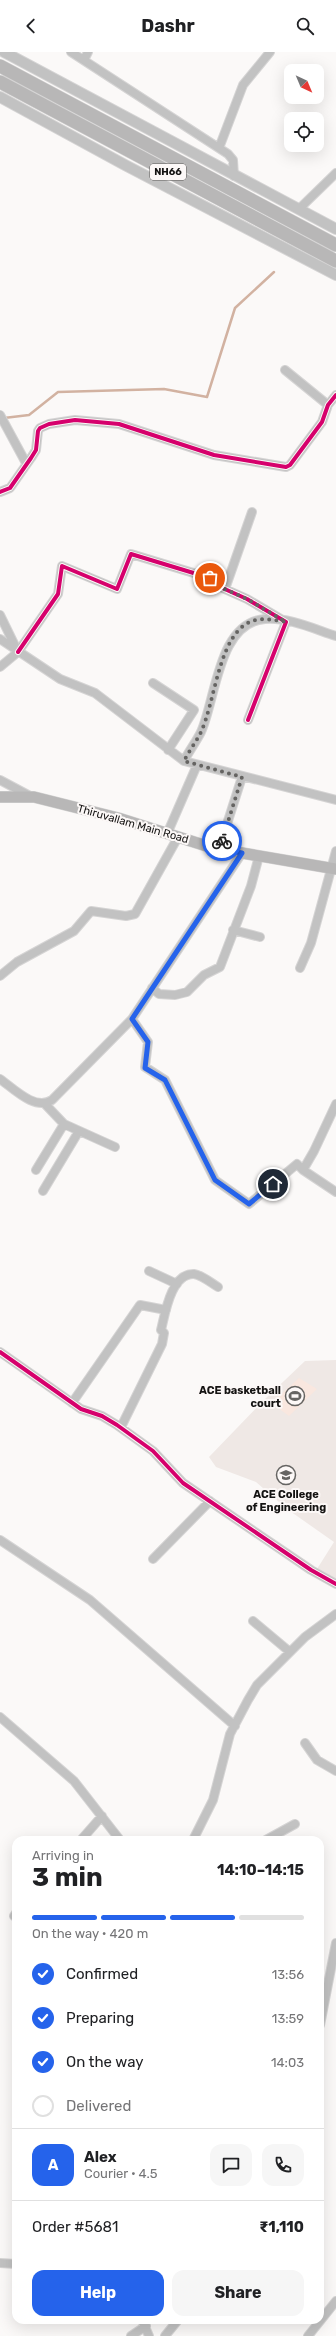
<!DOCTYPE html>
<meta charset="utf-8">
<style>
body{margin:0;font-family:Rubik,sans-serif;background:#f6f6f6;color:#202124;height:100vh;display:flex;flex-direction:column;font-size:15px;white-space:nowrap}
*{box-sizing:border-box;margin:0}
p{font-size:13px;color:#757577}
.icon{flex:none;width:22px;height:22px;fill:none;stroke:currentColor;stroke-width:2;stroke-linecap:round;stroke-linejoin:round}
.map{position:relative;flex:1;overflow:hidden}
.sheet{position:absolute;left:12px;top:1784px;width:312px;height:488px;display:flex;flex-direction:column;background:#fff;border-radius:12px;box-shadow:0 4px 16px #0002}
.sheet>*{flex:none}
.needle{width:26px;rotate:136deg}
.buttons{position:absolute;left:284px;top:12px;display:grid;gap:8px}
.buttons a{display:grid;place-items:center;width:40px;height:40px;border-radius:8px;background:#fff;box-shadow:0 4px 16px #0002;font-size:20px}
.pin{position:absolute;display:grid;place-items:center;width:34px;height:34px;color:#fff;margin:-17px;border:2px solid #fff;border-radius:50%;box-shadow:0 1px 4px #0007}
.courier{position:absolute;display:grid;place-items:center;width:40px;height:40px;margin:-20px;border:3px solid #2563eb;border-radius:50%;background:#fff;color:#222;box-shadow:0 1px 5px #0007}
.summary em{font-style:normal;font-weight:700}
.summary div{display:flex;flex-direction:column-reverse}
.summary{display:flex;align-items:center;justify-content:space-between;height:68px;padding:0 20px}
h1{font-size:26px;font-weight:700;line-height:30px}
.bar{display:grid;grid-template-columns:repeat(4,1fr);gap:6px 4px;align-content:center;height:48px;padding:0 20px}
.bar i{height:5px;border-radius:3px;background:#e0e0e0}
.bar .on{background:#2563eb}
.bar p{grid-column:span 4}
.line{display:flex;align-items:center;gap:10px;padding:0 20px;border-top:1px solid #e0e0e0}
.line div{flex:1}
.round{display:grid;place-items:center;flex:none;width:42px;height:42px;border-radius:12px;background:#f6f6f6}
ol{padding:0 20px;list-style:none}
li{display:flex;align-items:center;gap:12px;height:44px}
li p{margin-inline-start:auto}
li .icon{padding:4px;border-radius:50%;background:#2563eb;color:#fff;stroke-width:4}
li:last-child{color:#757577}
li i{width:22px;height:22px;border:2px solid #e0e0e0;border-radius:50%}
.primary-button{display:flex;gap:8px;margin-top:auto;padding:8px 20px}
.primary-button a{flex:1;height:46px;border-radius:12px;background:#2563eb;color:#fff;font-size:16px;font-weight:700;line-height:46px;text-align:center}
.primary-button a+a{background:#f6f6f6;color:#202124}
header{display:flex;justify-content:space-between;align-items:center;height:52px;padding:0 20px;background:#fff;font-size:18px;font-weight:700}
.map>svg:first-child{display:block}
.built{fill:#efe8e5}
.green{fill:#f9e7df}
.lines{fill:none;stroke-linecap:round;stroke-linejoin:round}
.stream{stroke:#d2b2a1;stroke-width:2.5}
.minor-casing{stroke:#d5d4d4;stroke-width:10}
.tertiary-casing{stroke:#d5d4d4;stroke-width:12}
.secondary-casing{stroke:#d5d4d4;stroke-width:12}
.trunk-casing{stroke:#d5d4d4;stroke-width:14}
.minor{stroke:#c2c2c2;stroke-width:8}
.tertiary{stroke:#c2c2c2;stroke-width:10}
.secondary{stroke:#b8b7b7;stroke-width:11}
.trunk{stroke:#b8b7b7;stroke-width:13}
.cycleway-casing{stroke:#fcf8f7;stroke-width:6}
.cycleway{stroke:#d6006c;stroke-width:4}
.done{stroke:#656462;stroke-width:4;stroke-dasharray:0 7.2}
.route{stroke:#2563eb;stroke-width:5}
.labels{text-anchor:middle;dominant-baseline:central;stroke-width:4;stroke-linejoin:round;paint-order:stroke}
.shield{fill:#fcf8f7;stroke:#5a5857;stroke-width:1}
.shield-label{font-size:10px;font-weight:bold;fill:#141312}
.street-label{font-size:11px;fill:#141312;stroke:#fcf8f7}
.poi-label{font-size:11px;font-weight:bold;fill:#141312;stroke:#fcf8f7;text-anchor:end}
</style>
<header><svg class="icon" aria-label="back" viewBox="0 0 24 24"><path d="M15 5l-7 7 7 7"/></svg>Dashr<svg class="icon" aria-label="search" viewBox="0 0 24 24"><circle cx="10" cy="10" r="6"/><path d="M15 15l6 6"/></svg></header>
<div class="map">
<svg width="336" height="2284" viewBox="0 0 336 2284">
<rect width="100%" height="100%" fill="#fbf9f8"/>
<!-- built -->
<path class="built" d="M336,1308V1528L317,1517L334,1490L287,1457L256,1430L216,1415L209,1405L264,1348L305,1309Z"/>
<!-- green -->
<path class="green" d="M299,1326L317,1337L289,1364L271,1351Z"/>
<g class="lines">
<!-- stream -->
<path class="stream" d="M4,366L29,363L58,340L164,337L207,345L235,256L274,220"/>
<!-- minor casing -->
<g class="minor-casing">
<path id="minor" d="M71,0L228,102L233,108L234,124
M84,8L88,0
M219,96L243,33L270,0
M299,157L336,121
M285,318L328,353
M0,363L26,411
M0,440L10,436L31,406L36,398L38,379L40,376L49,372L75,368L119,372L214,403L286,415L290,413L322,370L328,353L336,343
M225,537L252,460
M0,563L18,600L0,615
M0,587L60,627L95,641L184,709C189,699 196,690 201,680C216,647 218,570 265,567C288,565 314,577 336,584
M18,600L58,542L62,514L117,537L131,502L210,526L209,530L247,547L286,570L248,668
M153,631L194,658L168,698
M184,709L336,748
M0,728L30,744
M167,782L197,713
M219,797L242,725
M233,878L260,885
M300,916L311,891L336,799
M0,924L17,910L74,879L91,859L126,864L135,862L178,785
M152,936L159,942L175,943L187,940L204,923L220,915L251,834L259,804
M132,967L148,990L145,1015L165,1028L215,1128L249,1152L297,1112L303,1118
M0,1027C14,1037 35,1059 52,1048L132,967L242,801
M45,1052L64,1072L115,1095
M336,1052L314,1099L303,1118L336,1140
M36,1118L64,1072
M43,1139L79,1079
M149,1219L177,1232
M0,1300L81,1357L102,1364L117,1373L153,1399L183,1431L311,1518L336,1532
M72,1351L140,1253L166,1258
M121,1375L162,1292L164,1281L161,1278C165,1262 171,1221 194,1222C202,1223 211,1231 218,1235
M0,1488L90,1548L235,1674
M153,1507L210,1449
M253,1569L290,1600
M0,1665L74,1729L120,1788
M305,1691L317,1708L336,1719
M81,1788L102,1764
M193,1788L213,1748L230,1682L248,1648L257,1633L305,1585L336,1562
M266,1788L295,1772
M14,1864L16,1861
M320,1973L336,1891
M0,2211L16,2212
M142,2268L149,2284
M131,2284L146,2274
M165,2284L178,2268
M308,2284L336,2249"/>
</g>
<!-- tertiary casing -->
<g class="tertiary-casing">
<path id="tertiary" d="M4,0C115,58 225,119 336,177
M0,45L125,113L336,223"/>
</g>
<!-- secondary casing -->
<g class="secondary-casing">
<path id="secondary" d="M0,745H34L118,766L213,796L336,817"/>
</g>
<!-- trunk casing -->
<g class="trunk-casing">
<path id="trunk" d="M0,14L336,193
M0,30L336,209"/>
</g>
<!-- minor -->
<use href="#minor" class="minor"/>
<!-- tertiary -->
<use href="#tertiary" class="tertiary"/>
<!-- secondary -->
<use href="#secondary" class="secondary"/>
<!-- trunk -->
<use href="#trunk" class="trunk"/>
<!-- cycleway casing -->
<g class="cycleway-casing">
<path id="cycleway" d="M0,440L10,436L31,406L36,398L38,379L40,376L49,372L75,368L119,372L214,403L286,415L290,413L322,370L328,353L336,343
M18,600L58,542L62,514L117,537L131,502L210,526L209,530L247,547L286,570L248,668
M0,1300L81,1357L102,1364L117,1373L153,1399L183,1431L311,1518L336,1532"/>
</g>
<!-- cycleway -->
<use href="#cycleway" class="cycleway"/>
</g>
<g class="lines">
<!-- done -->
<path class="done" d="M210,526L209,530L247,547L286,570C271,567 255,564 242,575C218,595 214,652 201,680C196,690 189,699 184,709L242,725L222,789"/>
<!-- route -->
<path class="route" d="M222,789L219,797L242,801L132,967L148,990L145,1016L165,1028L215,1128L249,1152L273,1132"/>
</g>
<!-- icons -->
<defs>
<g id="stadium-ring" transform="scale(1)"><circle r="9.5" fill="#fcf8f7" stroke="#656462" stroke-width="1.5"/><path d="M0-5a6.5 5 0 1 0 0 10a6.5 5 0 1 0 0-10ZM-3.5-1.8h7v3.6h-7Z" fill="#656462"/></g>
<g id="university-ring" transform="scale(1)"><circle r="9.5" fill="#fcf8f7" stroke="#656462" stroke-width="1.5"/><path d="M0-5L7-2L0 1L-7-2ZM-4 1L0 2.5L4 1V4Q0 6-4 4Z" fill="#656462"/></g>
</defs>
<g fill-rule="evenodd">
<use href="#stadium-ring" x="295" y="1344"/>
<use href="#university-ring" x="286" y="1423"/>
</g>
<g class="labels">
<!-- shield labels -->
<rect class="shield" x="150" y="112" width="36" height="16" rx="3"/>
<g class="shield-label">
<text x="168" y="120">NH66</text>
</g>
<!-- street labels -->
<g class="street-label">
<text transform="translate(133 772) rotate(16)">Thiruvallam Main Road</text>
</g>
<!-- poi labels -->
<g class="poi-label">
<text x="281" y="1338">ACE basketball<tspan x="281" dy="13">court</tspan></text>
<text x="286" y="1442" text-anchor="middle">ACE College<tspan x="286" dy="13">of Engineering</tspan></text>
</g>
</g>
</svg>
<div class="buttons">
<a><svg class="needle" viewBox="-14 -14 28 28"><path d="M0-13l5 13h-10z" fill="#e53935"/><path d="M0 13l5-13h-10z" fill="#757577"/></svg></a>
<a><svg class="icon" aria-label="locate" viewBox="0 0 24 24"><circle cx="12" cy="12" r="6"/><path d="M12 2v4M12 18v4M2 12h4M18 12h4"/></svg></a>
</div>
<div class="pin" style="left:210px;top:526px;background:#ea580c"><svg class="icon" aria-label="bag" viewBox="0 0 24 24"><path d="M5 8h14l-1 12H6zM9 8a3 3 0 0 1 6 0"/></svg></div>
<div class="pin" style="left:273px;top:1132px;background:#1f2937"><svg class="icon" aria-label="home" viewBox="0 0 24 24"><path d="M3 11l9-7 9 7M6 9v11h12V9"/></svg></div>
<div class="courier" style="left:222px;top:789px"><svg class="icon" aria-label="bike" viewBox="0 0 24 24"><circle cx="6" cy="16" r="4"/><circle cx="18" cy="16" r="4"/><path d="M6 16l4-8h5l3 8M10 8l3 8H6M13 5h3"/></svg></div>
<section class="sheet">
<div class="summary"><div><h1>3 min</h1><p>Arriving in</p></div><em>14:10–14:15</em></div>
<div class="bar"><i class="on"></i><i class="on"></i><i class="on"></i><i></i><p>On the way · 420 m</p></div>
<ol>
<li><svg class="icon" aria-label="check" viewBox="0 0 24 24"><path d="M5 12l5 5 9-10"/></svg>Confirmed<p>13:56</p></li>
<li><svg class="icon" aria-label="check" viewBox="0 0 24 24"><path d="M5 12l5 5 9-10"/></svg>Preparing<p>13:59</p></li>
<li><svg class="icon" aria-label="check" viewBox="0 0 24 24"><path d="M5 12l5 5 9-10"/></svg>On the way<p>14:03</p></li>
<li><i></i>Delivered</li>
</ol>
<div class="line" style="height:72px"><b class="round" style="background:#2563eb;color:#fff">A</b><div><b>Alex</b><p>Courier · 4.5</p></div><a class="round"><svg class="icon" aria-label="chat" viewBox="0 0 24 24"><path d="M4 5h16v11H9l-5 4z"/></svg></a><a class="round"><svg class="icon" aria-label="phone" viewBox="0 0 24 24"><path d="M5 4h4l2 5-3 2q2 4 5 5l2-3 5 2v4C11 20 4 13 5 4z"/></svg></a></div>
<div class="line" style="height:52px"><div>Order #5681</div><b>₹1,110</b></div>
<div class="primary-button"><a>Help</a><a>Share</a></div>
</section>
</div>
